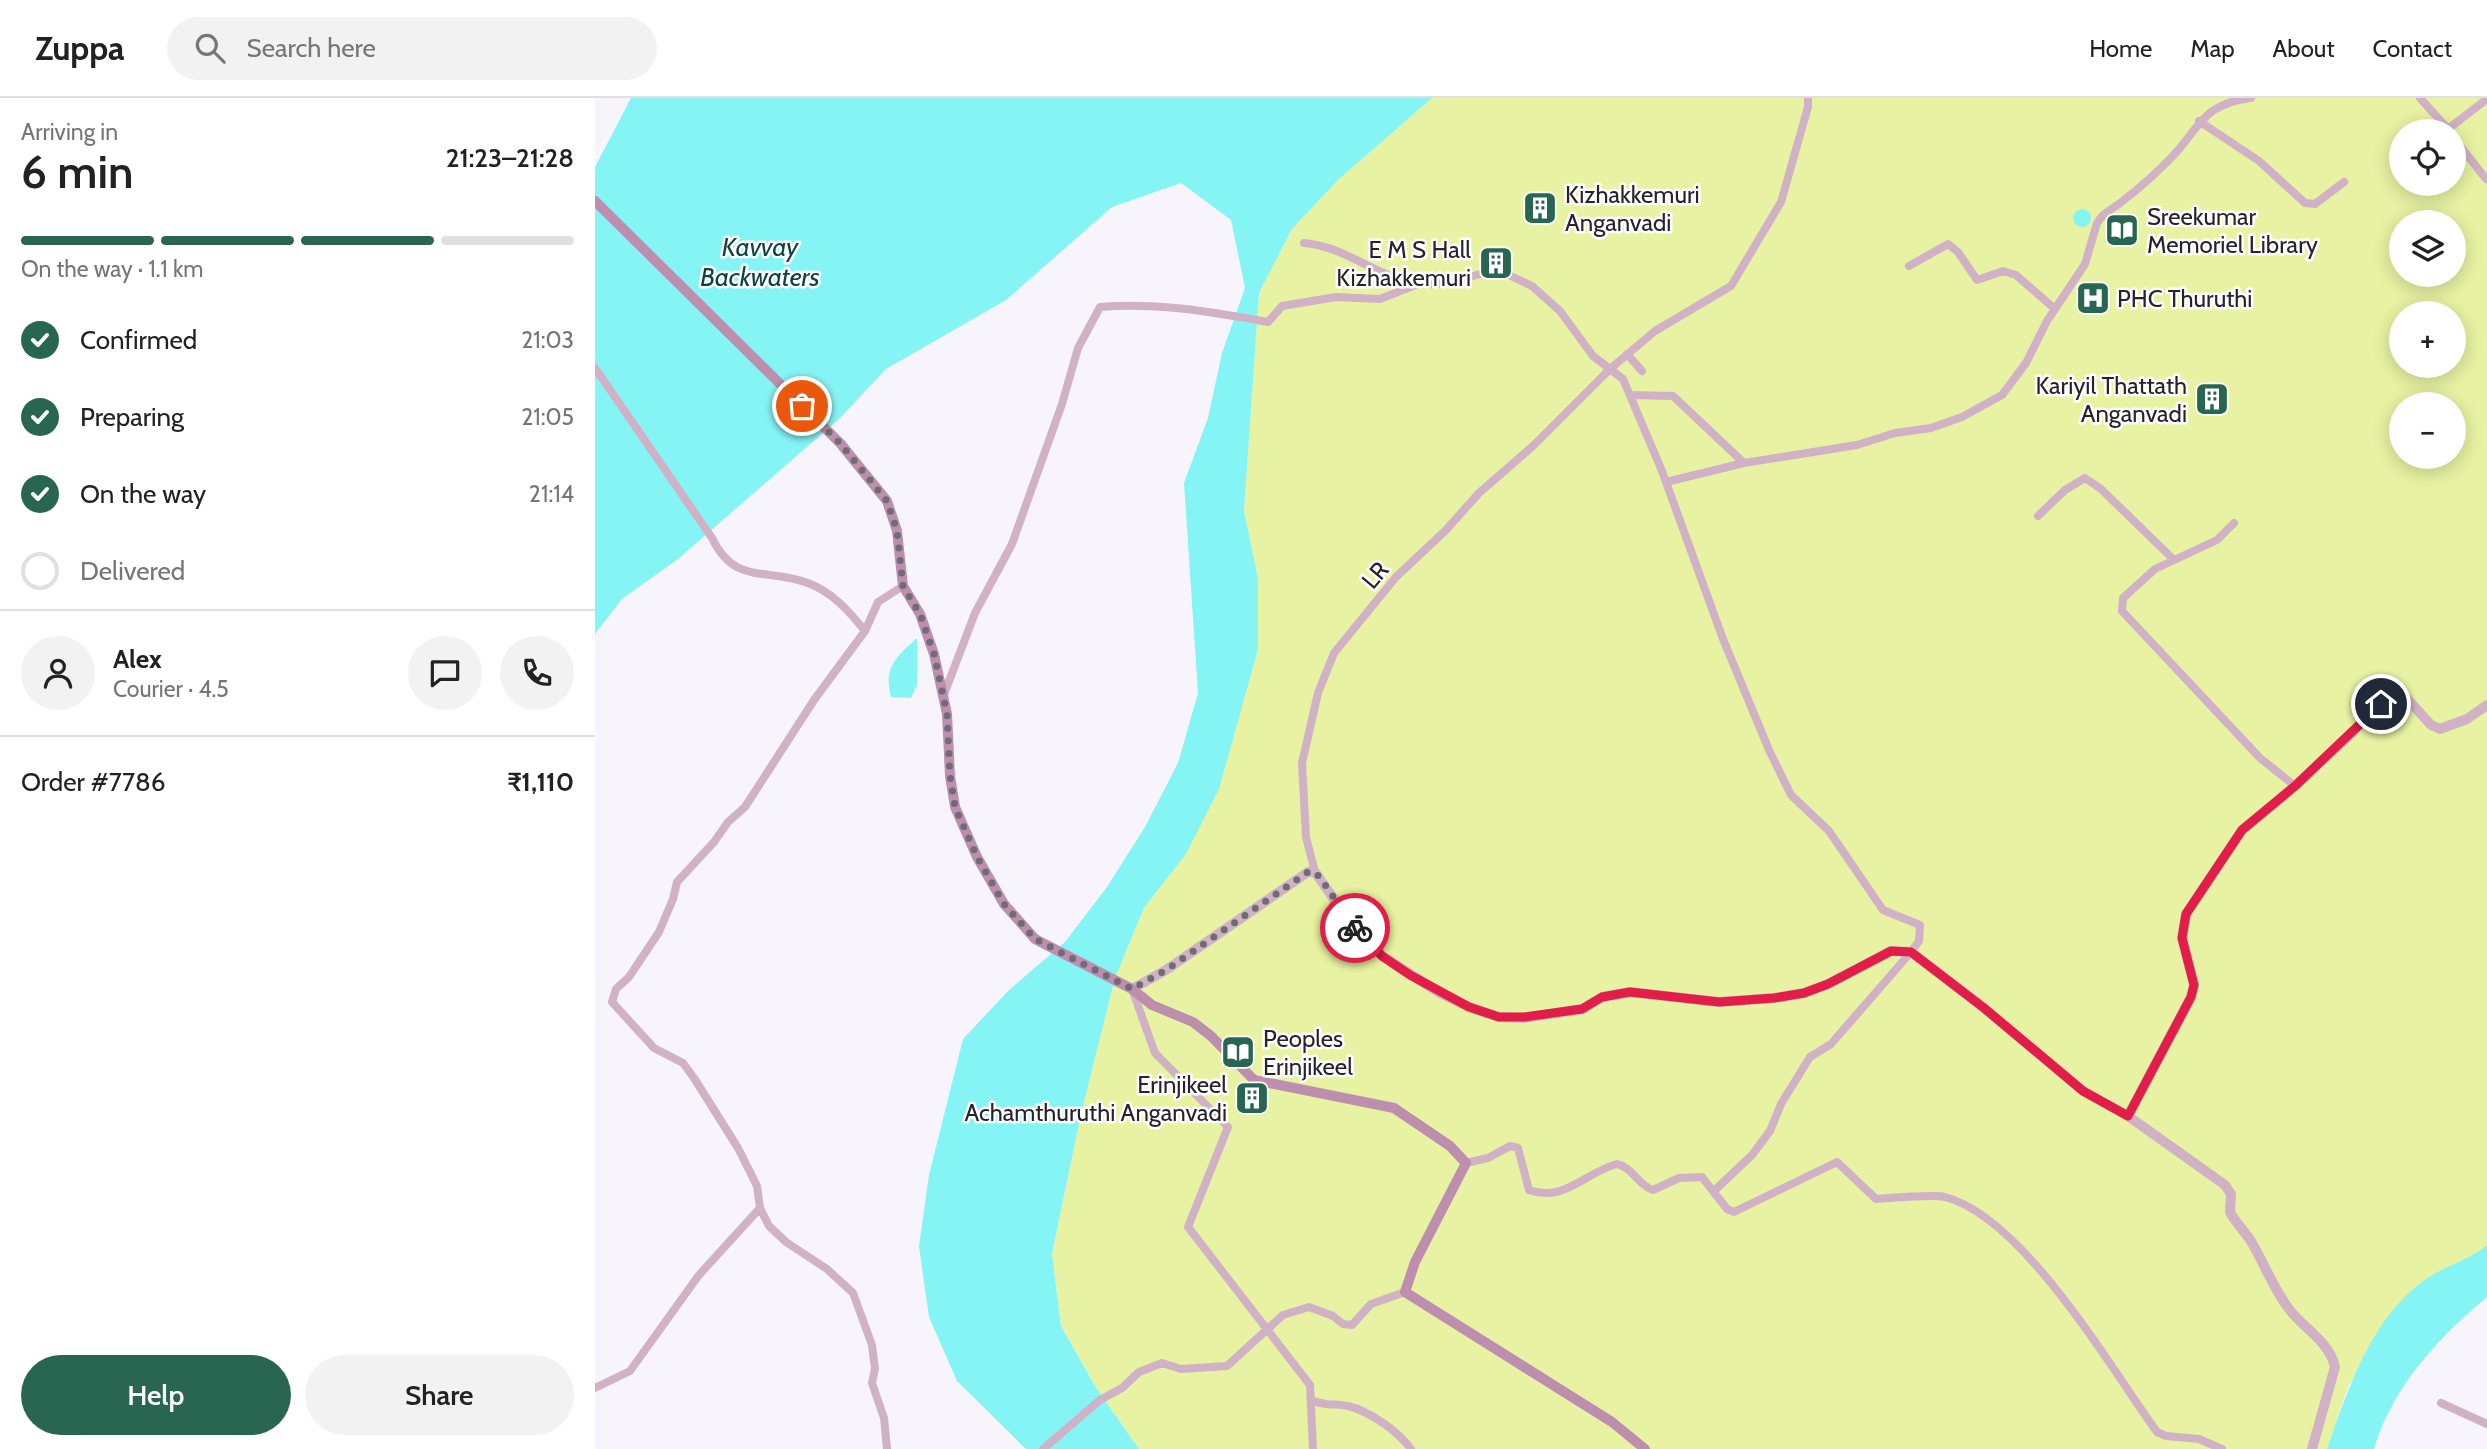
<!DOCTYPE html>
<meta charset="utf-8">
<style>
body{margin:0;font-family:Cabin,sans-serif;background:#f2f2f2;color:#222;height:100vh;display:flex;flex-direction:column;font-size:26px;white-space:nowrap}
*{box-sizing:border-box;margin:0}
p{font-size:23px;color:#767676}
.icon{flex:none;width:38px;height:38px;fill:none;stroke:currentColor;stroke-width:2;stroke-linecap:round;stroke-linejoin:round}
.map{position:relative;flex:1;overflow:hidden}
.side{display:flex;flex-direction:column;background:#fff;width:595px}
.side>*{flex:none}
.fabs{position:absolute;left:1794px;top:21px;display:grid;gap:14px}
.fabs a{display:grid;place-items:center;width:77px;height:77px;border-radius:50%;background:#fff;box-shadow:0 4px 18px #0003;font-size:35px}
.pin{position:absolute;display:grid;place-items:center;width:60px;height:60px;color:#fff;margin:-30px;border:4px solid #fff;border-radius:50%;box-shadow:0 2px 7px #0007}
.courier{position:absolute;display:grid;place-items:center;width:70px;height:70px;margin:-35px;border:5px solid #e11d48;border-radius:50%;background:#fff;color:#222;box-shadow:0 2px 9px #0007}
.overview em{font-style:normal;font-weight:600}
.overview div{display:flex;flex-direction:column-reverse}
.overview{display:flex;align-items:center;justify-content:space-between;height:119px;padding:0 21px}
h1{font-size:46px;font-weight:600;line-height:52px}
.bar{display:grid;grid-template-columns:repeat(4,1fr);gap:10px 7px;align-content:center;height:84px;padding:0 21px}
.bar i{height:9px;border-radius:5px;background:#e0e0e0}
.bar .on{background:#286652}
.bar p{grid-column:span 4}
.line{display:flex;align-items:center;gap:18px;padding:0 21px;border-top:2px solid #e0e0e0}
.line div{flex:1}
.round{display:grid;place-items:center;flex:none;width:74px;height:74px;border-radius:37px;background:#f2f2f2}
ol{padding:0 21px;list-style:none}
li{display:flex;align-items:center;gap:21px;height:77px}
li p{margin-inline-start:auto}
li .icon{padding:7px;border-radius:50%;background:#286652;color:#fff;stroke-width:4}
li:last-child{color:#767676}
li i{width:38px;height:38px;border:4px solid #e0e0e0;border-radius:50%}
.cta{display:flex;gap:14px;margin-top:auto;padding:14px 21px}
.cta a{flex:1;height:80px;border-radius:42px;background:#286652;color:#fff;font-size:28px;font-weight:600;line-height:80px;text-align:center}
.cta a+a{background:#f2f2f2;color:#222}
header{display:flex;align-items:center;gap:42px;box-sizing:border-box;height:98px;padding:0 35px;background:#fff;border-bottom:2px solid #e0e0e0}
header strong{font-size:33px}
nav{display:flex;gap:38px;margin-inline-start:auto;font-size:24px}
.search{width:490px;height:63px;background:#f2f2f2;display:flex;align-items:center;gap:18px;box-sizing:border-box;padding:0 24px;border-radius:38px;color:#767676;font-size:26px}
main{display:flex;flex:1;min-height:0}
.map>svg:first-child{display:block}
.green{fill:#e7f2a2;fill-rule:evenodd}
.water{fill:#85f4f4}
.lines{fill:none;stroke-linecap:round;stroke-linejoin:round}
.minor{stroke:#d1b1c6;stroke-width:8}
.tertiary{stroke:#d1b1c6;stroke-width:10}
.secondary{stroke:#bd8ead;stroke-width:10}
.done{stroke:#6f6c76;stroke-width:7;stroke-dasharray:0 12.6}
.route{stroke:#e11d48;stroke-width:9}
.labels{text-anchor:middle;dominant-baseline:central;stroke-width:5;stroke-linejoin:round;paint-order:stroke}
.poi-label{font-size:24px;fill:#26232e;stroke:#fff;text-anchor:start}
.street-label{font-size:24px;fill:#26232e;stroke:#fff}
.water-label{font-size:26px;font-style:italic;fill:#0e4343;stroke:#fff}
</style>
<header>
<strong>Zuppa</strong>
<div class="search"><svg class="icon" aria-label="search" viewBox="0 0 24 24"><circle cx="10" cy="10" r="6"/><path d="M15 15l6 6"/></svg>Search here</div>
<nav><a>Home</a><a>Map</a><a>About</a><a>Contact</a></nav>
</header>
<main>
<section class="side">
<div class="overview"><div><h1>6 min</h1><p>Arriving in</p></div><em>21:23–21:28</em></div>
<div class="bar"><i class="on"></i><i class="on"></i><i class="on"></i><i></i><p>On the way · 1.1 km</p></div>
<ol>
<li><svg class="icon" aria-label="check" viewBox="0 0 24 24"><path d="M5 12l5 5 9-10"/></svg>Confirmed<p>21:03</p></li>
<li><svg class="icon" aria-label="check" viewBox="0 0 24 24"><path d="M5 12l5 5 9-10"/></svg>Preparing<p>21:05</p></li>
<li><svg class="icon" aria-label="check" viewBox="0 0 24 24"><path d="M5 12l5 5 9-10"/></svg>On the way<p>21:14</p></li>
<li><i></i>Delivered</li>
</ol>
<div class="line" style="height:126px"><a class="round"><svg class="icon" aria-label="person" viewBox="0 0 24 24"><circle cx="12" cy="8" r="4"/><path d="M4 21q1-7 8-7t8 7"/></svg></a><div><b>Alex</b><p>Courier · 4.5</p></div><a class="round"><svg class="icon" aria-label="chat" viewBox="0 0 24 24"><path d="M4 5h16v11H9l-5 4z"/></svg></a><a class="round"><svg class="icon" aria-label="phone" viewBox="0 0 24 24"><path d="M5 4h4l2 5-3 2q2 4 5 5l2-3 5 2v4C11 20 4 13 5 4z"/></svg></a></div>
<div class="line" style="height:91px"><div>Order #7786</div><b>₹1,110</b></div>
<div class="cta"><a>Help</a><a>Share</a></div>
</section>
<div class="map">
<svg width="1892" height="1351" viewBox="0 0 1892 1351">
<rect width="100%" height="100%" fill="#f7f5fb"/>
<!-- green -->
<path class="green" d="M837,0H1892V1147L1874,1162L1836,1178L1780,1241L1753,1289L1732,1351H544L500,1288L466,1228L457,1157L486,1016L520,880L549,810L591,756L663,480L649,413L664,195L697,131L744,81ZM1806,33H1858V86H1806ZM1806,124H1858V177H1806ZM1806,215H1858V268H1806ZM1806,306H1858V359H1806Z"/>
<!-- water -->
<path class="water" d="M36,0H837L744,81L697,131L664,195L649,413L663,480V551L624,691L591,756L549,810L520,880L486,1016L457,1156L466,1228L500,1288L544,1351H431L362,1283L334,1219L324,1148L334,1077L368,941L414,892L470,844L512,789L550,729L583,665L603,595L589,385L613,320L627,255L650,190L636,122L586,85L517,109L411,202L291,271L245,320L83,461L27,501L0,536V69Z
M1478 120a9 9 0 1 1 18 0a9 9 0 1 1-18 0Z
M322,540V587L316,600L296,599C288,570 301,559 322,540Z
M1892,1147V1199C1842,1241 1798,1288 1779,1351H1732C1754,1290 1777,1215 1836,1178C1855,1166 1874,1162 1892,1147Z"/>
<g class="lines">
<!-- minor -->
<path class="minor" d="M1825,0L1853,31L1892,1
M1604,23L1664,63L1710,105L1720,106L1749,84
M1858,39L1891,81
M709,145C750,148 781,179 821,185C848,190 877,178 901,171L937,188L965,213L998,258L1028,281L1067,373L1128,541L1174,652L1196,697L1234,733L1288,812L1325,827L1324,843L1316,854L1236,946L1215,959L1186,1006L1175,1033L1157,1057L1119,1093
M1314,168L1353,146L1363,154L1382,182L1408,173L1421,177L1460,211
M1032,256L1047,273
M0,270L117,440C140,488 171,469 213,485C237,494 254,513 270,533
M1035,297L1078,298L1149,365
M1071,384L1149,365L1262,347L1300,335L1336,330L1367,319L1407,297L1431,265L1452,223L1490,166L1502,125L1508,117C1531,102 1553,83 1572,64C1604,34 1604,6 1656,0
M1443,418L1470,392L1490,380L1506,391L1578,461
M1639,425L1622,442L1560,471L1528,500L1527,513L1665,660L1700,688
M348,599L380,515L417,446L467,306L483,250L505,209C562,204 617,214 673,224L687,208L741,199L785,201L823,186
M720,774L711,739L707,665L723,595L739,555L801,479L851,432L884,395L938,348L1015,271L1060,233L1136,188L1186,104L1213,9V0
M537,891L560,955L633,1029L593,1129L715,1287L718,1351
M871,1065L893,1060L915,1048L923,1050L934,1092C968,1105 991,1074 1022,1066C1037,1069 1043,1087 1058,1092L1084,1080L1107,1079L1132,1111L1139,1114L1242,1064L1281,1101C1296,1100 1339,1096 1350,1099C1428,1119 1515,1269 1562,1334L1571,1338L1604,1341L1627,1351
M0,1290L35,1273L104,1177L165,1110
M716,1302C735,1310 739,1304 753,1308C774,1313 803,1333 816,1351
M1846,1305L1892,1326
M292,1351L289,1320L277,1285L280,1271L277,1247L258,1195L232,1171L191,1144L174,1128L165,1110L162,1088L143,1050L99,980L88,965L59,950L17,904L21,891L34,879L64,834L78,801L82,784L119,744L133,724L150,709L219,602L270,533L283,504L308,488
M448,1351L505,1302L527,1290L544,1274L567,1265L586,1271L632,1268L688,1217L714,1209L738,1218L748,1226L757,1227L776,1206L810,1194"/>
<!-- tertiary -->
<path class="tertiary" d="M537,891L571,872L713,774H720L753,821L787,858L845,895L874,909L904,919L929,920L987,911L1007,899L1035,894L1124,904L1179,900L1209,895L1233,886L1296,853L1316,854L1389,910L1488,993L1533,1018L1630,1087L1636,1096L1635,1114C1641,1126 1651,1134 1657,1145C1670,1167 1678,1190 1694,1211C1709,1231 1734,1243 1740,1269L1717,1351
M1533,1018L1596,899L1599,887L1587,840L1591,816L1647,732L1700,688L1798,596L1806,594L1836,627L1845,631L1872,621L1892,607"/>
<!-- secondary -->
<path class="secondary" d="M0,103L245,345L292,403L302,433L308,488L325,516L339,556L352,616L355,678L360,709L382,759L409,806L440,841L537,891L557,907L598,924L616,938L659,982L799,1010L855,1048L871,1065L820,1164L810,1194L1017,1324L1050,1351"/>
</g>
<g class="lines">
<!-- done -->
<path class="done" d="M207,308L245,345L292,403L302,433L308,488L325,516L339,556L352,616L355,678L360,709L382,759L409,806L440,841L537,891L571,872L713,774H720L726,781L760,830"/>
<!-- route -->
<path class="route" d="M760,830L787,858L815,877L874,909L904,919H929L987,911L1007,899L1035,894L1124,904L1179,900L1209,895L1233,886L1296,853L1316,854L1389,910L1488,993L1533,1018L1596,899L1599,887L1587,840L1591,816L1647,732L1700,688L1786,606"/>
</g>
<!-- icons -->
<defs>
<g id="building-square" transform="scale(1.75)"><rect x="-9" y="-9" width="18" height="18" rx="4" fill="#286652" stroke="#fff"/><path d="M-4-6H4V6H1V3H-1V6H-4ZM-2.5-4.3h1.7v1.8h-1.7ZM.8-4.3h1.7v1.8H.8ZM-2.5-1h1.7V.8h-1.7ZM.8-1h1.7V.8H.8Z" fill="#fff"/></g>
<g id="library-square" transform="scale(1.75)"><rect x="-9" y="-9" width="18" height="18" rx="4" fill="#286652" stroke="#fff"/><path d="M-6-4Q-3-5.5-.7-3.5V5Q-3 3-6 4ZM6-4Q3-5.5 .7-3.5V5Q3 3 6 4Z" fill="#fff"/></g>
<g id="hospital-square" transform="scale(1.75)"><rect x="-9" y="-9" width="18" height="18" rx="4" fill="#286652" stroke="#fff"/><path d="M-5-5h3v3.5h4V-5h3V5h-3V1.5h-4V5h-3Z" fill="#fff"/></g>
</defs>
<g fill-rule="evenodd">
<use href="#building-square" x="945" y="110"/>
<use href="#library-square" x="1527" y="132"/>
<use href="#building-square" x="901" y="165"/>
<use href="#hospital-square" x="1498" y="200"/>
<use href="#building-square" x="1617" y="301"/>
<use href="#library-square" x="643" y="954"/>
<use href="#building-square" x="657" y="1000"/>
</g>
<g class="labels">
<!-- poi labels -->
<g class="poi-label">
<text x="970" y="96">Kizhakkemuri<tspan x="970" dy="28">Anganvadi</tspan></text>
<text x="1552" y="118">Sreekumar<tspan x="1552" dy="28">Memoriel Library</tspan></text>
<text x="876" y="151" text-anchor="end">E M S Hall<tspan x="876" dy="28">Kizhakkemuri</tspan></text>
<text x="1522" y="200">PHC Thuruthi</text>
<text x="1592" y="287" text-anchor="end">Kariyil Thattath<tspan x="1592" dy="28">Anganvadi</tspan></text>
<text x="668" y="940">Peoples<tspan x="668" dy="28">Erinjikeel</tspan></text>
<text x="632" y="986" text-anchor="end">Erinjikeel<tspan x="632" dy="28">Achamthuruthi Anganvadi</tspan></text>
</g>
<!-- street labels -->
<g class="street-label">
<text transform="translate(780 477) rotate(-50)">LR</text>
</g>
<!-- water labels -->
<g class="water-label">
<text x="165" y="149">Kavvay<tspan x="165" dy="30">Backwaters</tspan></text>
</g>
</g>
</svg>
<div class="fabs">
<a><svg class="icon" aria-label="locate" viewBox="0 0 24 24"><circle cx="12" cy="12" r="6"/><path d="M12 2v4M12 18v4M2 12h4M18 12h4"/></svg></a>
<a><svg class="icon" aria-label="layers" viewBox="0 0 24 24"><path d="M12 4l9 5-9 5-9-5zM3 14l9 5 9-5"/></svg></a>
<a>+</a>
<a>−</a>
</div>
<div class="pin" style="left:207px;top:308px;background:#ea580c"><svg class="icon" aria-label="bag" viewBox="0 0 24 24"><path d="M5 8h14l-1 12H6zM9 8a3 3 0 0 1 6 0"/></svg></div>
<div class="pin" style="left:1786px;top:606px;background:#1f2937"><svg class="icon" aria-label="home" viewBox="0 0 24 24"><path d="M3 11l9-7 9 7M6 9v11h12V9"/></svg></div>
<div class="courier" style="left:760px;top:830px"><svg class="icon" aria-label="bike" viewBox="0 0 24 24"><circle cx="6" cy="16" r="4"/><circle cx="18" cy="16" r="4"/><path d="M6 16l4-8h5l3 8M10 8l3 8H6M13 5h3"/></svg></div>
</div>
</main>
